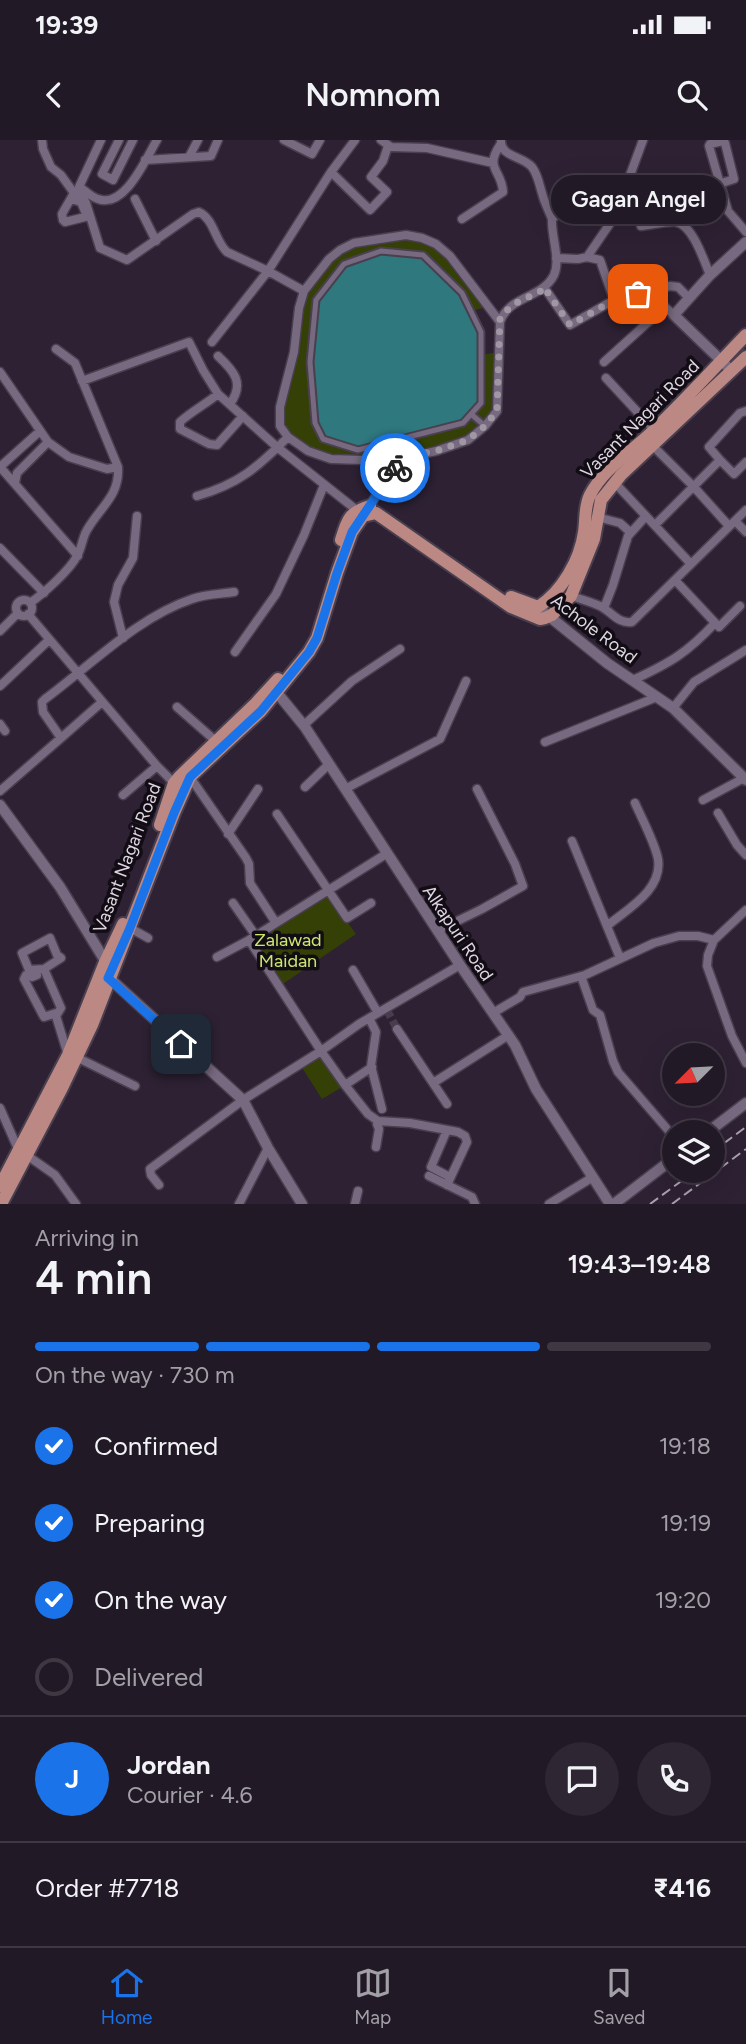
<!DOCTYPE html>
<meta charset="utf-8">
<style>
body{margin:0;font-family:Figtree,sans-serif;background:#2e2632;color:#f1f3f6;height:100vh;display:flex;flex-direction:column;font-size:26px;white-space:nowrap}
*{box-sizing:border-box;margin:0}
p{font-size:23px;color:#a2a0a7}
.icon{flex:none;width:38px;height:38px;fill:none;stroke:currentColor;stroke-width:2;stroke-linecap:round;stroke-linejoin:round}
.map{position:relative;height:1064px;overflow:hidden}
.side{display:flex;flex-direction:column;background:#221926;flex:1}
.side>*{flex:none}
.needle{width:46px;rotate:246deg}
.fabs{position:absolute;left:662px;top:903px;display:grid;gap:14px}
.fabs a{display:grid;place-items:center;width:63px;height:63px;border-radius:50%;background:#221926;box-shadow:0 7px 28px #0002,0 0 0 2px #3f3843;font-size:35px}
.pin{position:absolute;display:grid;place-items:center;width:60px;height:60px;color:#fff;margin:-30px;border-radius:14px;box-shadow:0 4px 10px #0006}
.courier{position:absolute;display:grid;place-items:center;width:70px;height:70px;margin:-35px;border:5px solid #1a73e8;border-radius:50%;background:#fff;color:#222;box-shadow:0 2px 9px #0007}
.bubble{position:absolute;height:49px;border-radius:24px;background:#221926;box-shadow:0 7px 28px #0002,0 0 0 2px #3f3843;font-size:23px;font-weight:600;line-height:49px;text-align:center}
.overview em{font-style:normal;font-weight:600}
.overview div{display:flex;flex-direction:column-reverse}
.overview{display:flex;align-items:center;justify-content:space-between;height:119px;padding:0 35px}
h1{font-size:46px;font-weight:600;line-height:52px}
.bar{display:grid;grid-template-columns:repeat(4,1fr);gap:10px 7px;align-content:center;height:84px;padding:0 35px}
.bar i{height:9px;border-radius:5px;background:#3f3843}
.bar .on{background:#1a73e8}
.bar p{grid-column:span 4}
.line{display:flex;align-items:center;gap:18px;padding:0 35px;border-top:2px solid #3f3843}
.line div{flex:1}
.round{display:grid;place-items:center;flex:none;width:74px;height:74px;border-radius:37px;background:#2e2632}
ol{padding:0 35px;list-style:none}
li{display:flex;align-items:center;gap:21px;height:77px}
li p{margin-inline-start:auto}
li .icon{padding:7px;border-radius:50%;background:#1a73e8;color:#fff;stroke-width:4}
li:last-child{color:#a2a0a7}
li i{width:38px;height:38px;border:4px solid #3f3843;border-radius:50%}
.status{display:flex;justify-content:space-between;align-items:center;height:49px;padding:0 35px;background:#221926;direction:ltr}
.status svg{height:19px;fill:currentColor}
header{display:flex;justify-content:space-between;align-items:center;height:91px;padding:0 35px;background:#221926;font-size:32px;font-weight:600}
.tabs{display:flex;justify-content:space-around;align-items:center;height:98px;border-top:2px solid #3f3843;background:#221926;font-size:19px;color:#a2a0a7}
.tabs a{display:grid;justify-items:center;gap:4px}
.tabs .on{color:#1a73e8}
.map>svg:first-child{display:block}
.green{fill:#354006}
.water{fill:#2e787e}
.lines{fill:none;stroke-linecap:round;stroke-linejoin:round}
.minor-tunnel{stroke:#483c4d;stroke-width:8;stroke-dasharray:8 4;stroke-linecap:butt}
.pedestrian-casing{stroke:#493f4f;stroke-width:9}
.minor-casing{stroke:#493f4f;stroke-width:11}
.tertiary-casing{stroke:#493f4f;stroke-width:13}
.primary-casing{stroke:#493f4f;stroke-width:16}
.pedestrian{stroke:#77697f;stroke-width:5}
.minor{stroke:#77697f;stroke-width:8}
.tertiary{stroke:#77697f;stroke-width:10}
.primary{stroke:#bb8883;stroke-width:12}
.rail{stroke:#aaa1af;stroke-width:2;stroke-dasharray:10 5;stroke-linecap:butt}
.done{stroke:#a097a5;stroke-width:7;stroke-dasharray:0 12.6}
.route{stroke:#1a73e8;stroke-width:9}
.labels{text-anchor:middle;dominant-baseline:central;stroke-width:7;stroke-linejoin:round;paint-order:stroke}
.street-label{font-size:18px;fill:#ded6e2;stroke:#120d15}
.park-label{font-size:18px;fill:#cce76e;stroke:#120d15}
</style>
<div class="status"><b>19:39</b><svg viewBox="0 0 49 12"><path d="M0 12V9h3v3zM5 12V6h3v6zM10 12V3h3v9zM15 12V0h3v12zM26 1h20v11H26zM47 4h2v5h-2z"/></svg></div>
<header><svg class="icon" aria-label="back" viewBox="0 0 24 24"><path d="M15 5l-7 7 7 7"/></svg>Nomnom<svg class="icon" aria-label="search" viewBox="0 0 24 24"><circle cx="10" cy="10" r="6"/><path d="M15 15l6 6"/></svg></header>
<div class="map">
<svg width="746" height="1064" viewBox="0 0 746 1064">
<rect width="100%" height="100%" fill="#2d2133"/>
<!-- green -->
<path class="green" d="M406,95L436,104L487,167L471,171L481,215L498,212L497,271L468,300L409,318L331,319L303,308L280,286L304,151L340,110Z
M328,755L356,794L280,846L253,803Z
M321,914L344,946L322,959L301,926Z"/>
<!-- water -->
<path class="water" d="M381,111L423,115L462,153L481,192V263L463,283L358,310L323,299L315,283L310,222L316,160L344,124Z"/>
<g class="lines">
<!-- minor-tunnel -->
<path class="minor-tunnel" d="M387,870L397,889"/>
<!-- pedestrian casing -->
<g class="pedestrian-casing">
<path id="pedestrian" d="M381,111L423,115L462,153L481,192V263L463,283L358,310L323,299L315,283L310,222L316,160L344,124Z
M471,274L485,286"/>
</g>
<!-- minor casing -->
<g class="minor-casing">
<path id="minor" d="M42,0L43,9L51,27L61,35L74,53L83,57L86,63L100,108L127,120L193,74L199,72C214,79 215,101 227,112L268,131L212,202
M101,0L79,47C85,50 91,57 98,59C125,69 146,18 157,0
M119,0L102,34L113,40L133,0
M284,0L312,14L320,0
M381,0L391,7L427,8L493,23
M501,0C500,17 523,16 532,27C538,35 539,44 542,53C544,62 549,71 552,79
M189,17L198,0
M145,20L211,16L218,0
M331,32L370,70L387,52L371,37L383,21L388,6
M719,44L734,39L725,3L723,1L710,4L709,6L728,71L746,92
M71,59L81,62L86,74L85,77L65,82L63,80L62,74L74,53
M135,59L156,101
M462,79L503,52C502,30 484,29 500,5
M641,86C652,85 666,81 676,82C693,85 704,121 710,135
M556,118L578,119L587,117L611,82
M544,147L570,185L614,160L600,120L587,117
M304,151L268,131L331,32L355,0
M614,160L670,146L678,147L689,158
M500,182C508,156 542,159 554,135C561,120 551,96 552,79L569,63L629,38L643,0
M218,216C234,231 245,243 230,264
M604,222L665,167L674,175
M0,232L48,302L69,317L107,329L118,327
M606,238L657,293
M82,241L189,202L203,230L218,254L277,307L359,372
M218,254C206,264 192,271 180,282V289L209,304L217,305L243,276
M653,306L693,346L729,386
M720,320L734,334L746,322
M0,327L78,416
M0,327L40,291
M614,342L691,424
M15,343L17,333L48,302
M197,356C239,344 258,327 288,297
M367,369L401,319L436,311L468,300L485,286L497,271L500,182L450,116L436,104L422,98L406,95L354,103L340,110L329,119L304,151L299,168L294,212L280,267V286L288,297L308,311L331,319L363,320L401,319
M597,377L620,383L630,392
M735,381L746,392
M655,385L720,320L709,307L740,273L746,271
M0,408L44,453
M675,440L719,487L740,466
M571,456C581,459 591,462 600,466C612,472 618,484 632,482L746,370
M16 468a8 8 0 1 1 16 0a8 8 0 1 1-16 0Z
M30,463C43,454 70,430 77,416C82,408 82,398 87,390C100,367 120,356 118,327L75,223L56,209
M604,468L613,445L628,396L646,376
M28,474L157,626L176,645
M0,491L18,473
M123,498L114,462L118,445L133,418L137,376
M235,512L276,454L304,395L324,345
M633,540C670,523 687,513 715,483
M0,546L49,500
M177,567L218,603
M673,568L694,542L746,510
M0,584L5,591
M304,585L352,541L400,509
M61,598L102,562
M545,602L657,557
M190,637L246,718L249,724L250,743L276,783
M305,647L328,625
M345,649L440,599L466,541
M0,651L61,598L43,572L42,562L45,559C91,525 138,477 192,459C205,454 220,454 234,452
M123,655L157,626
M703,660L744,638
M718,673L737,705L746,715
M277,674L347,778L371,763
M228,694L258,649
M572,701L620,818
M386,714L249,800L321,911L345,945L368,974L378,981L410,983L458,992L465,996L467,1002L447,1045
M233,763L256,796
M607,786C627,769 663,750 658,719C655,703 642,679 635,663
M130,788L148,798
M437,791L482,769L523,746L515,724L477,649
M50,798L57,815L61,818L44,829L29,830L22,813Z
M714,800L708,815L707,826L732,896L746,923
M217,817L249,800
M44,829L61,868L56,876L68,915
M353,830L378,873
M37,835L32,837L26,835L24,839L44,877L56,873
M581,836L593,870L600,875L613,921L618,932L674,997
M493,873L520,857L523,852L585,835L654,803L679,796H698L714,800L746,770
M369,878L376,892L371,926L382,969
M397,889L447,964
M76,917L135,946
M433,943L509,895
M345,945L372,927
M0,968L18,1009L55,1035L76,1064
M447,990L431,1027L450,1037
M376,1007L379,989L377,984L378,981
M429,1036L472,1057L475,1064
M159,1045L151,1035L150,1029L243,960L321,911L359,884L460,825
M239,1064L268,1008
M355,1064L358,1051
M549,1064L593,1037"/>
</g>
<!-- tertiary casing -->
<g class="tertiary-casing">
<path id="tertiary" d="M732,231L674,175L710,135L746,102
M545,473L607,523L673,568L746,640
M274,549L305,587L460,825L515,905L536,949L610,1064
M0,665L60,747L107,824
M107,836L243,960L268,1008L302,1064
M708,992L746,963
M614,1064L674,1018"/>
</g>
<!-- primary casing -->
<g class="primary-casing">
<path id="primary" d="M341,400C347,380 349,372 370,366
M511,457L538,467C562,452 580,420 584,392C586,380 584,367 590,355C603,329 632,311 653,291C685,260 715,227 746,195
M160,685L174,643L179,637L256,563L278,539
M0,1046L68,915L105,822L123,784
M1,1064L62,948L92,885L174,673L190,637L261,571L309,512L317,498L337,433L352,392L363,376L376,373L511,467L540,479L545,478L552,475L571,456L594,399L601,360L621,335L746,217"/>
</g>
<!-- pedestrian -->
<use href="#pedestrian" class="pedestrian"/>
<!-- minor -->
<use href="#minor" class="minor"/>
<!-- tertiary -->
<use href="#tertiary" class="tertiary"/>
<!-- primary -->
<use href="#primary" class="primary"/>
<!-- rail -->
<path class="rail" d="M712,1012L746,987
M650,1064L695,1031
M672,1064L746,1009"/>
</g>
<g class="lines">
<!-- done -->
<path class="done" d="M395,328L401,318L436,311L468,300L485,286L497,271L500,178L512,165L541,151L544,147L570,185L614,160L638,154"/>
<!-- route -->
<path class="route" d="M181,904L108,838L130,788L174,673L190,637L261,571L309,512L317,498L337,433L352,392L395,328"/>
</g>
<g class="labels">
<!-- street labels -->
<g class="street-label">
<text transform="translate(640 279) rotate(-45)">Vasant Nagari Road</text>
<text transform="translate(594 489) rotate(37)">Achole Road</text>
<text transform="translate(127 718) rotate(-69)">Vasant Nagari Road</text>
<text transform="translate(458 793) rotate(56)">Alkapuri Road</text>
</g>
<!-- park labels -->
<g class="park-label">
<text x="288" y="800">Zalawad<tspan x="288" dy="21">Maidan</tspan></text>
</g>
</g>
</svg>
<div class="fabs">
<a><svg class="needle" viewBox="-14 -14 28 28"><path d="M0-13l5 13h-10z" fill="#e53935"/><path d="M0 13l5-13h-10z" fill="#a2a0a7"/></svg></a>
<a><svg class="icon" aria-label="layers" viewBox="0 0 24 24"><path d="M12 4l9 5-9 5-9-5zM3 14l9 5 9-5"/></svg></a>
</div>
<div class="pin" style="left:638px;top:154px;background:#ea580c"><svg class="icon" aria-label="bag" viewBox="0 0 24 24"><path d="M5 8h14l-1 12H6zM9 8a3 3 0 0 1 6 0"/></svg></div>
<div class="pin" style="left:181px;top:904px;background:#1f2937"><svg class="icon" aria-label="home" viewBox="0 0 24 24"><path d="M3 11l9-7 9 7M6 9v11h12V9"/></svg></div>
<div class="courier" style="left:395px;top:328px"><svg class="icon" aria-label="bike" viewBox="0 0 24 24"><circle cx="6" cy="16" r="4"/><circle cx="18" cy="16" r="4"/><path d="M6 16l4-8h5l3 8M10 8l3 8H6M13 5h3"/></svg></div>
<div class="bubble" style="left:551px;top:35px;width:175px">Gagan Angel</div>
</div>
<section class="side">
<div class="overview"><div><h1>4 min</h1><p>Arriving in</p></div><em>19:43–19:48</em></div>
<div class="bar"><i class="on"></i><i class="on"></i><i class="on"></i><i></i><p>On the way · 730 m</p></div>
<ol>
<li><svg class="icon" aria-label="check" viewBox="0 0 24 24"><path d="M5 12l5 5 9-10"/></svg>Confirmed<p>19:18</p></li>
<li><svg class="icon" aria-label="check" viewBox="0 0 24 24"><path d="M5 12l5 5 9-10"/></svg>Preparing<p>19:19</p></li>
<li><svg class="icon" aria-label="check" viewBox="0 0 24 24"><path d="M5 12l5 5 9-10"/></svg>On the way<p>19:20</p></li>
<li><i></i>Delivered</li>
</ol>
<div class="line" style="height:126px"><b class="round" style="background:#1a73e8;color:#fff">J</b><div><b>Jordan</b><p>Courier · 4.6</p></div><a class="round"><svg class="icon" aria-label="chat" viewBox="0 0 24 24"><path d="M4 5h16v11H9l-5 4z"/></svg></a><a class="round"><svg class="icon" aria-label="phone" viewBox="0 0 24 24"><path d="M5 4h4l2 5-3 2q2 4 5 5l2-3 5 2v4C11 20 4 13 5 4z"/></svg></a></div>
<div class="line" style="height:91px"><div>Order #7718</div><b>₹416</b></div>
</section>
<nav class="tabs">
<a class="on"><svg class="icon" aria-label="home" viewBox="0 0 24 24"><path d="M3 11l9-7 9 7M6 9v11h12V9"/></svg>Home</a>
<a><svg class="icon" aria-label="map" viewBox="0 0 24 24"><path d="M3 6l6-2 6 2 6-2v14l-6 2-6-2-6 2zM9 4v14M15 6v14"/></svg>Map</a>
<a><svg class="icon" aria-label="saved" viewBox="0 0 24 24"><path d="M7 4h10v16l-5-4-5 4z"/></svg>Saved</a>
</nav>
